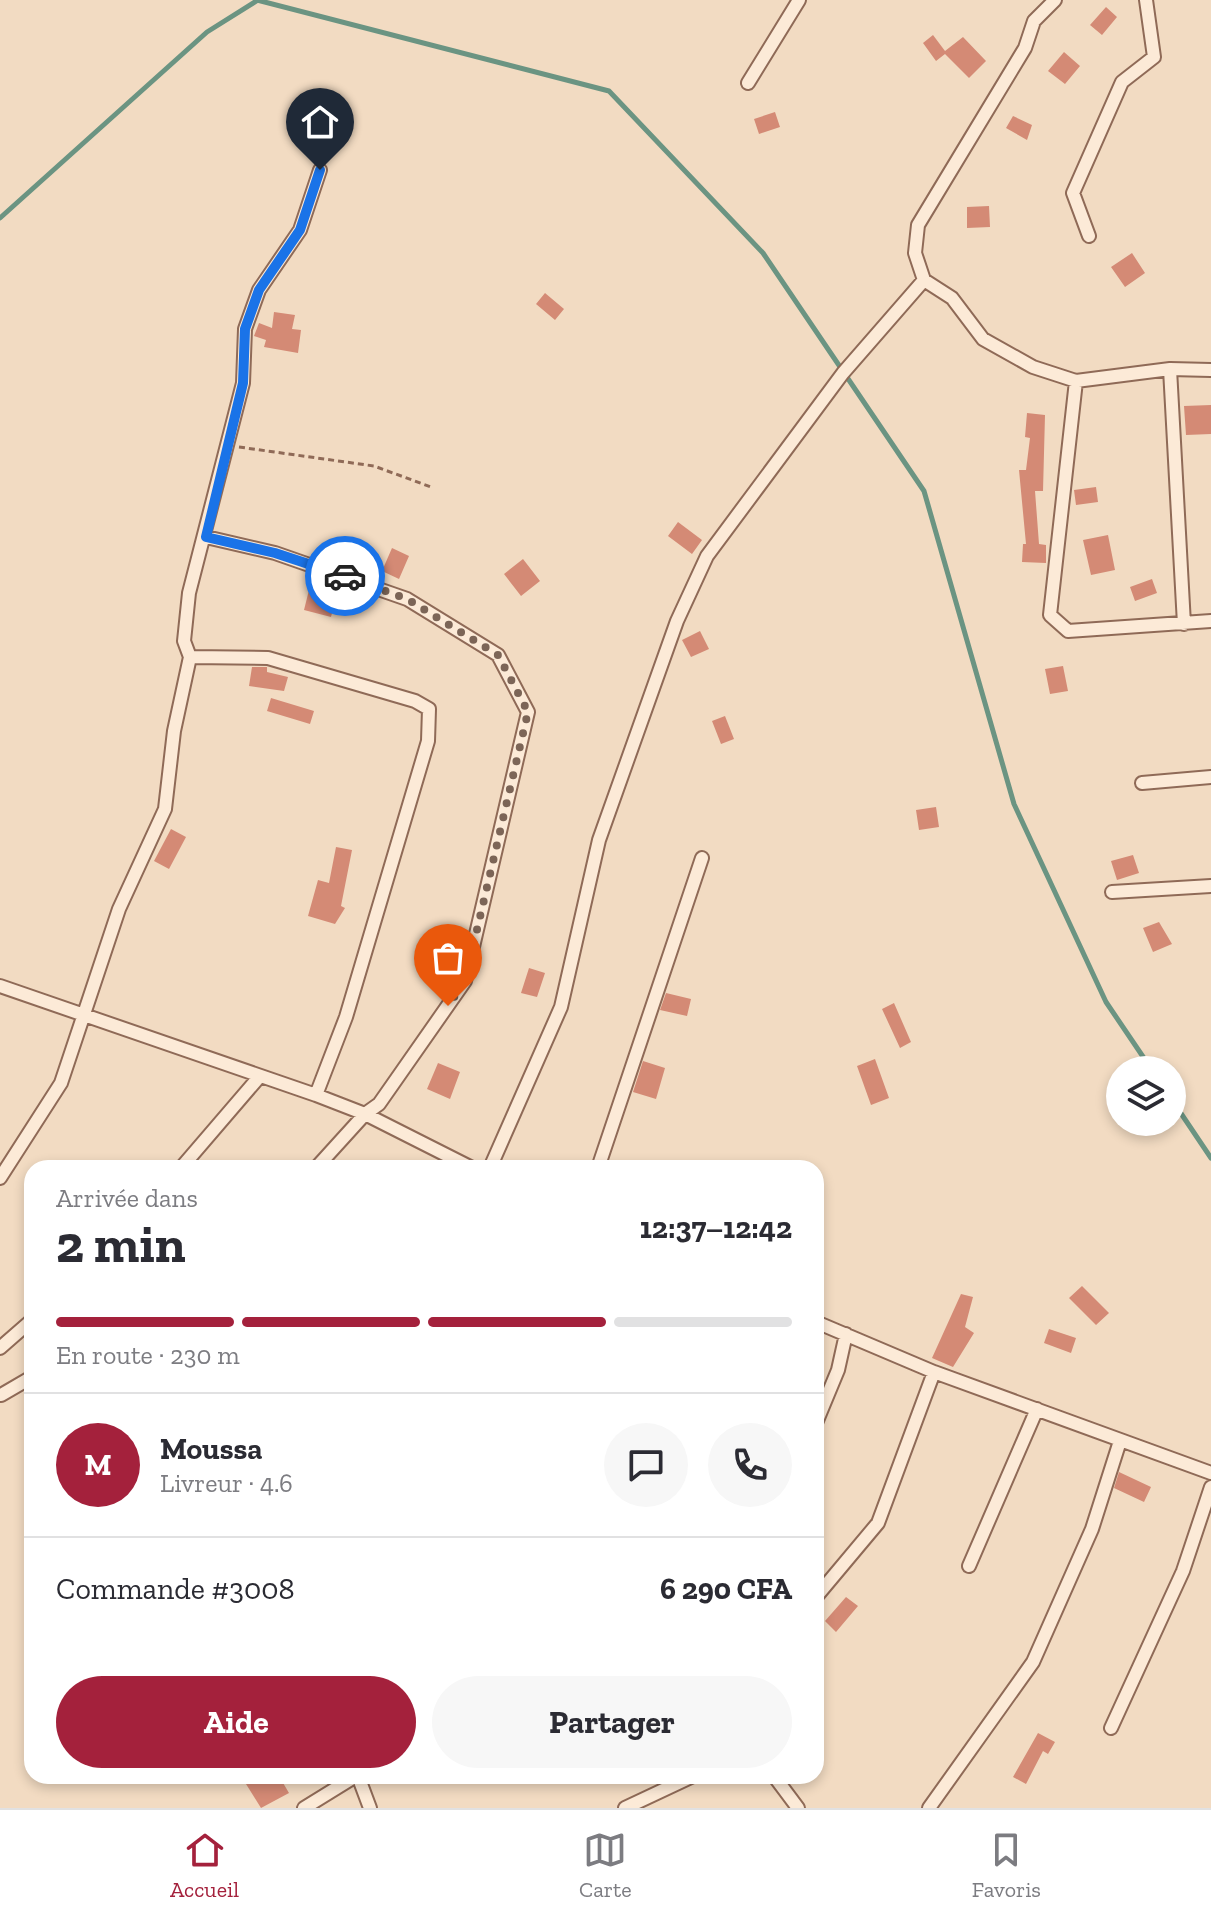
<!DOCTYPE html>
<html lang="fr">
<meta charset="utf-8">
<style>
body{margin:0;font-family:"Zilla Slab",serif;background:#f7f7f7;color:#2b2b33;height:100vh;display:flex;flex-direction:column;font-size:30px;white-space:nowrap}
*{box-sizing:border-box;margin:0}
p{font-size:26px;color:#7c7c81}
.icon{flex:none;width:44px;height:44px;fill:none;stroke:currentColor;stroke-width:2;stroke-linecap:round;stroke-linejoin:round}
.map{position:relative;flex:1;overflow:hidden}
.drawer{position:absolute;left:24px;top:1160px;width:800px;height:624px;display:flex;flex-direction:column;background:#fff;border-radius:24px;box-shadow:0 4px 12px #0003}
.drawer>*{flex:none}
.controls{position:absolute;left:1106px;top:1056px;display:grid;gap:16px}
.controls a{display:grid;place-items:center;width:80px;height:80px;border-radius:50%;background:#fff;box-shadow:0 4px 12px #0003;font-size:40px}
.pin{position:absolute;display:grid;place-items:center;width:68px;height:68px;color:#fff;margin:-82px -34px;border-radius:50% 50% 50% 0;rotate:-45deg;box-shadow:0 0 8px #0007}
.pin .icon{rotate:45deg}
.courier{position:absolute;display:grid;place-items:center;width:80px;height:80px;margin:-40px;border:6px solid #1a73e8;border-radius:50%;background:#fff;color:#222;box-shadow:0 2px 10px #0007}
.summary em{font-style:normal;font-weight:700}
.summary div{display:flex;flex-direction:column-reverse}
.summary{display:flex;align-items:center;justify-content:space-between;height:136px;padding:0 32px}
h1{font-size:52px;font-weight:700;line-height:60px}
.bar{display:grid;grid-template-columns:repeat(4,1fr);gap:12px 8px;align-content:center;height:96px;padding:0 32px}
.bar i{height:10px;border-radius:6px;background:#e1e1e2}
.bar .on{background:#a4213c}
.bar p{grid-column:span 4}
.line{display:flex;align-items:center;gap:20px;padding:0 32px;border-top:2px solid #e1e1e2}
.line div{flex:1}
.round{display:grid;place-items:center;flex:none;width:84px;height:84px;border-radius:42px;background:#f7f7f7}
.cta{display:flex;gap:16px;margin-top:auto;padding:16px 32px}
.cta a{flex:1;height:92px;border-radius:48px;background:#a4213c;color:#fff;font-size:32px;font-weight:700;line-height:92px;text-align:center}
.cta a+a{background:#f7f7f7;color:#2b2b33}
.tabs{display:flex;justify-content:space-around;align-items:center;height:112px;border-top:2px solid #e1e1e2;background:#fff;font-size:22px;color:#7c7c81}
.tabs a{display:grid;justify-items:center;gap:4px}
.tabs .on{color:#a4213c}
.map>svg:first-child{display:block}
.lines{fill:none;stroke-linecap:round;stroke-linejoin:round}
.stream{stroke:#6b9482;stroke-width:5}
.building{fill:#d48a75}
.minor-casing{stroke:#8f6a57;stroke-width:16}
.path{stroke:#8f6a57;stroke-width:3;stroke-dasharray:6 4;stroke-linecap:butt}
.minor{stroke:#fcead7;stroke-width:12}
.done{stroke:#7c6557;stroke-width:8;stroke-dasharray:0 14.4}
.route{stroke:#1a73e8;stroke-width:10}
</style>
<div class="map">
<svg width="1211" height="1808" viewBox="0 0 1211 1808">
<rect width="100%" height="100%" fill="#f2dbc2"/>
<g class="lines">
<!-- stream -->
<path class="stream" d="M257,0L609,91L763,253L924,491L1014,804L1106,1002L1152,1070
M0,218L207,32L258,0
M1172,1100L1211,1158"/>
</g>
<!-- building -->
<path class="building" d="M1106,7L1117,17L1102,35L1090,25Z
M933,35L945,51L963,37L986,61L969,78L945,54L936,61L923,43Z
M1064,52L1080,66L1065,84L1048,71Z
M775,112L780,127L759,134L754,119Z
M1013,116L1032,125L1027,140L1006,128Z
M989,206L990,227L967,228V207Z
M1132,253L1145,273L1125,287L1111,267Z
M545,293L564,309L555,320L536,304Z
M274,312L295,315L292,329L301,330L298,353L264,347L266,340L254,336L259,323L272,328Z
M1211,405V434L1186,435L1184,406Z
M1027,413L1045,415L1043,491H1035L1039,544L1046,545V563L1022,562L1023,544H1026L1019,470H1026L1030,438L1025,437Z
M1096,487L1098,502L1076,505L1074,490Z
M678,522L702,540L692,554L668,536Z
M1108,535L1115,570L1091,575L1083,540Z
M392,548L409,556L399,579L382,571Z
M523,559L540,581L521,596L504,574Z
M1152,579L1157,593L1135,601L1130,587Z
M309,590L336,597L331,617L304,610Z
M700,631L709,649L691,657L682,640Z
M1063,666L1068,691L1050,694L1045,669Z
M252,667H267V672L288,677L284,691L249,686Z
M271,698L314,711L310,724L267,711Z
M725,716L734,739L721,744L712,721Z
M936,807L939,827L919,830L916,810Z
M171,829L186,837L169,869L154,861Z
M336,847L352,850L341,906L345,908L335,924L308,916L318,880L329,883Z
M1133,855L1139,873L1117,880L1111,861Z
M1159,922L1172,944L1153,952L1143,928Z
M529,968L545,973L537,997L521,993Z
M666,993L691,999L687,1016L660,1010Z
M894,1003L911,1042L900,1048L882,1009Z
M875,1059L889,1098L871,1105L857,1066Z
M643,1061L665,1068L656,1099L633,1092Z
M438,1063L460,1072L450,1099L427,1089Z
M1082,1286L1109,1313L1096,1325L1069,1298Z
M961,1294L973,1297L965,1327L974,1333L953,1367L932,1358Z
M1049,1329L1076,1338L1071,1353L1044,1343Z
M1119,1472L1151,1487L1144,1502L1114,1488Z
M846,1597L858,1606L836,1632L825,1621Z
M1038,1733L1055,1742L1048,1754L1043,1751L1026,1784L1013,1777Z
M260,1776H279L289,1793L261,1808L246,1784Z"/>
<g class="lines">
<!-- minor casing -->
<g class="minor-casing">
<path id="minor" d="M1055,0L1034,21L1025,48L918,225L915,253L924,280L952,298L983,339L1033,367L1076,381L1170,369L1211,370
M748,83L799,0
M1089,236L1073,193L1122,82L1154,57L1146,0
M1170,369L1184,624
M1076,381L1050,615L1068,631L1211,621
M206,537L275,553L407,599L498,655L528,712L465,981L379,1104L365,1114L316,1168
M190,657L268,658L415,701L429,709L428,741L346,1017L316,1095
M1142,783L1211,777
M1112,892L1211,886
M0,986L316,1095L365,1114L472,1168
M181,1168L260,1076
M490,1168L561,1007L599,840L677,621L707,556L843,373L924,280
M598,1168L702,858
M0,1178L61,1083L119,909L165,809L174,731L190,657L184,641L189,593L243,383L245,329L259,290L300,230L320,170
M816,1322L934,1372L1211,1473
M0,1348L32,1320
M1,1395L32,1377
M816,1423L838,1370L846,1334
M969,1566L1037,1409
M816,1597L878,1523L934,1372
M1111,1728L1183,1571L1211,1487
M358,1776L370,1808
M774,1776L798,1808
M304,1808L356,1776
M625,1808L693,1776
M929,1808L1033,1662L1092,1529L1120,1441"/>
</g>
<!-- path -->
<path class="path" d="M239,447L374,466L431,487"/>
<!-- minor -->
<use href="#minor" class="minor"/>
</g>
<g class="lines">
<!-- done -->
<path class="done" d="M345,576L407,599L498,655L528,712L465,981L448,1006"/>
<!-- route -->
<path class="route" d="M320,170L300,230L259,290L245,329L243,383L206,537L275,553L345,576"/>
</g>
</svg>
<div class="controls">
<a><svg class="icon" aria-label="layers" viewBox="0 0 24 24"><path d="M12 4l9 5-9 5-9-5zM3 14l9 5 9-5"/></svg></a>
</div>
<div class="pin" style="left:448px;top:1006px;background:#ea580c"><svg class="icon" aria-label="bag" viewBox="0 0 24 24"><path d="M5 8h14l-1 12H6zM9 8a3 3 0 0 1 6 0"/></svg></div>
<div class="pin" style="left:320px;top:170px;background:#1f2937"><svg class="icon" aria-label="home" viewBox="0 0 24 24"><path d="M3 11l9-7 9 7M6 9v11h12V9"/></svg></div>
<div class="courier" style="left:345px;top:576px"><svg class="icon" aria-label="car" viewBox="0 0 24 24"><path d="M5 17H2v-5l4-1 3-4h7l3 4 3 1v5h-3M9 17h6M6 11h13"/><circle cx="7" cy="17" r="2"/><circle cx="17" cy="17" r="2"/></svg></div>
<section class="drawer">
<div class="summary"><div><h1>2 min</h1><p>Arrivée dans</p></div><em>12:37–12:42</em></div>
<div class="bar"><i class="on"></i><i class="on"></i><i class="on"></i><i></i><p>En route · 230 m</p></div>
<div class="line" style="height:144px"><b class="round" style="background:#a4213c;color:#fff">M</b><div><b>Moussa</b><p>Livreur · 4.6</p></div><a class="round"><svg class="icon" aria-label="chat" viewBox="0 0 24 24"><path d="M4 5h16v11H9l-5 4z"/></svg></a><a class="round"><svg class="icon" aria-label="phone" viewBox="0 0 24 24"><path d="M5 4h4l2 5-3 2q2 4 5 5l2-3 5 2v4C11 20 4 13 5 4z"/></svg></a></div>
<div class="line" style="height:104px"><div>Commande #3008</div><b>6 290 CFA</b></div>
<div class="cta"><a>Aide</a><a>Partager</a></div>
</section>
</div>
<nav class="tabs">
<a class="on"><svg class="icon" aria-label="home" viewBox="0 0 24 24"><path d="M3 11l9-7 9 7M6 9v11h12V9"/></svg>Accueil</a>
<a><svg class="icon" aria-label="map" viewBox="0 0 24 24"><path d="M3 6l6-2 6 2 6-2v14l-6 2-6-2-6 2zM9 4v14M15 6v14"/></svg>Carte</a>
<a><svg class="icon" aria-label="saved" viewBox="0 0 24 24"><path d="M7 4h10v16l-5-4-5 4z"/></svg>Favoris</a>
</nav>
